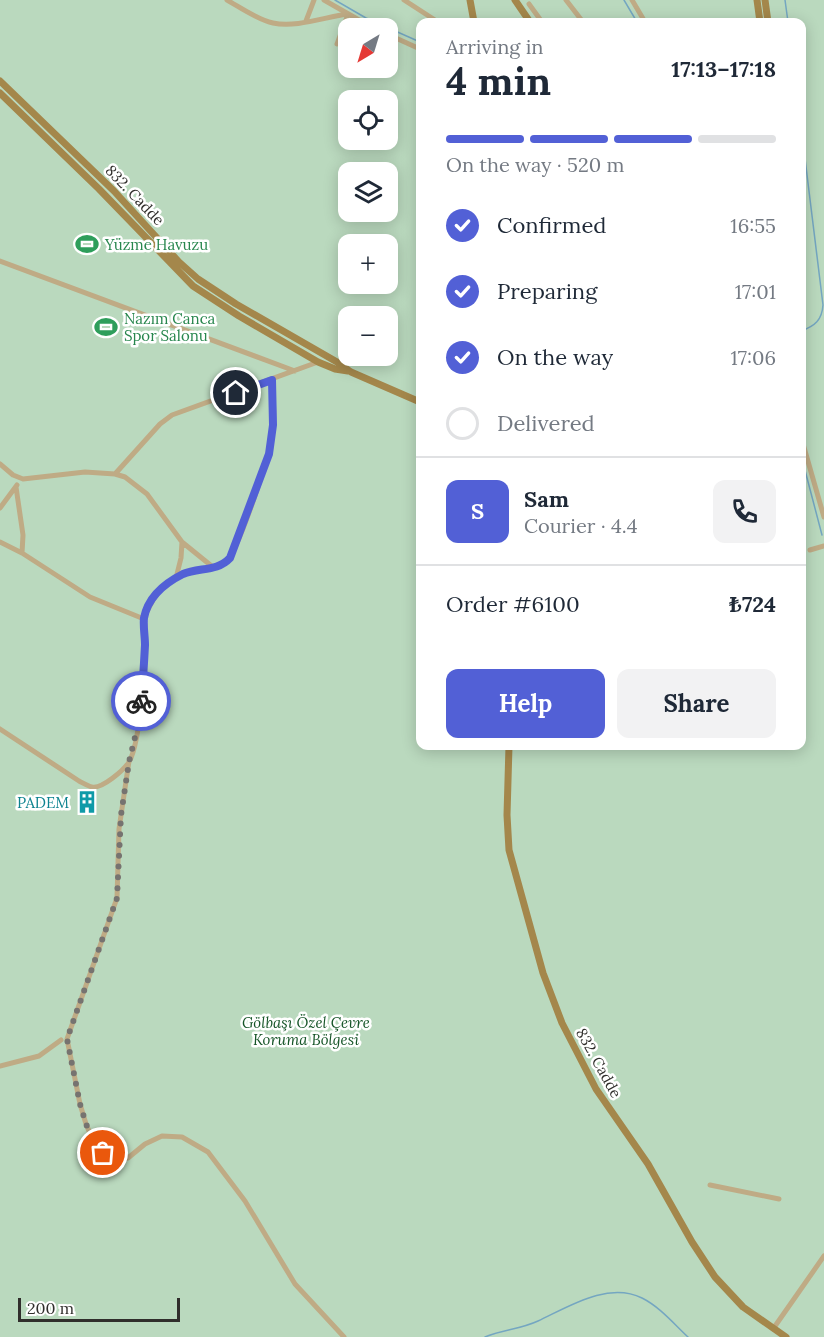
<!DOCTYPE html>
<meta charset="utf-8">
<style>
body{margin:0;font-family:Lora,serif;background:#f2f2f3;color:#1f2937;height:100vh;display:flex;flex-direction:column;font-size:22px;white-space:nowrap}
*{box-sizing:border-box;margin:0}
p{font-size:20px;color:#747a83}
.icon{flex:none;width:33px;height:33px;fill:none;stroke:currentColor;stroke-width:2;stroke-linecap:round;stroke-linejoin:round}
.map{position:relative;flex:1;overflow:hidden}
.drawer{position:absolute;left:416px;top:18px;width:390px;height:732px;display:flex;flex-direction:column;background:#fff;border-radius:12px;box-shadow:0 3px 15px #0003}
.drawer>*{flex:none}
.needle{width:39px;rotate:218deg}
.fabs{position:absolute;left:338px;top:18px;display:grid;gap:12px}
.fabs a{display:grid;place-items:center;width:60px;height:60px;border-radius:12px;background:#fff;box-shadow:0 3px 15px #0003;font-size:30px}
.scale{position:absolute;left:18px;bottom:15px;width:162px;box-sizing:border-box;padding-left:6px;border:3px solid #302e2c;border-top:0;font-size:16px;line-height:21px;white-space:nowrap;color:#302e2c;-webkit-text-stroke:4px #fff;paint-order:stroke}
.pin{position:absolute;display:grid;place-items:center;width:51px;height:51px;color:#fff;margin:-26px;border:3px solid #fff;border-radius:50%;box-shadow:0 2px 6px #0007}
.courier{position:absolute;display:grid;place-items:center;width:60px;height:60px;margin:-30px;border:4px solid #5260d6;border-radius:50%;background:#fff;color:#222;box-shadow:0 2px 8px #0007}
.headline em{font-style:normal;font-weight:700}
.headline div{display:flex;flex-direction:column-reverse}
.headline{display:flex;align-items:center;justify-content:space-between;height:102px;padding:0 30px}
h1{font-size:39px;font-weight:700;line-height:45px}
.bar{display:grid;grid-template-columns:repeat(4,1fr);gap:9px 6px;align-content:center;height:72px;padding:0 30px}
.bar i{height:8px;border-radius:4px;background:#e0e1e3}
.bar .on{background:#5260d6}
.bar p{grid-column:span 4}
.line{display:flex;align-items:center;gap:15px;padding:0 30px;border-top:2px solid #e0e1e3}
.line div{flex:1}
.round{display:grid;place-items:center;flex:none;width:63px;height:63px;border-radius:12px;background:#f2f2f3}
ol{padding:0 30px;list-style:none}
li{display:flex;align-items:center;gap:18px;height:66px}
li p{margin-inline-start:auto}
li .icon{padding:6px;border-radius:50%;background:#5260d6;color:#fff;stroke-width:4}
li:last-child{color:#747a83}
li i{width:33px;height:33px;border:3px solid #e0e1e3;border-radius:50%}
.action{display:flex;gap:12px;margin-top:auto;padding:12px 30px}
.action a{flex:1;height:69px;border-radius:12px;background:#5260d6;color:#fff;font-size:24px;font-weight:700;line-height:69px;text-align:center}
.action a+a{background:#f2f2f3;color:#1f2937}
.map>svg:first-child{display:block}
.green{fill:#bad9be;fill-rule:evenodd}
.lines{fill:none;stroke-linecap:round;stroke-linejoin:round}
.stream{stroke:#74a6c1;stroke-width:1.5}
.street{stroke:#bfab85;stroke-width:5}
.secondary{stroke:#a4874b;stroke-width:7}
.done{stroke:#767370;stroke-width:6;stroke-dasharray:0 10.8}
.route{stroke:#5260d6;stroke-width:8}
.labels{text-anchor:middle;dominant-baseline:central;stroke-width:5;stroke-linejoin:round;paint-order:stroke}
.street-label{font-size:15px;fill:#302e2c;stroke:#fff}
.leisure-label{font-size:15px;fill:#27864d;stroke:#fff;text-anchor:start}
.culture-label{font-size:15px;fill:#0d838f;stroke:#fff;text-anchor:end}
.park-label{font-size:15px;font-style:italic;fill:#155427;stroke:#fff}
</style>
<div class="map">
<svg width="824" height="1337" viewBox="0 0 824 1337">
<rect width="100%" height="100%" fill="#f9f4ef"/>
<!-- green -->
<path class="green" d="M0,0H824V1337H0ZM420,22H801V746H420ZM348,28H387V68H348ZM348,100H387V140H348ZM348,172H387V212H348ZM348,244H387V284H348ZM348,316H387V356H348Z"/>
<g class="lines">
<!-- stream -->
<path class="stream" d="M335,0L366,18L420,42
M624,0L637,22
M785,0L788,22
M801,126L823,305C822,320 815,326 801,331
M801,455L822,535
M485,1337C502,1330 521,1329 538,1321C568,1307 608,1281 642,1298C660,1307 674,1324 688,1337"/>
<!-- street -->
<path class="street" d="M227,0C241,8 258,20 273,23C296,28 325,17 348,14L337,44
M324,0L366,24L376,28
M404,0L438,22
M566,0L583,22
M632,0L645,22
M529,4L542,22
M306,21L314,0
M387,34L420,49
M0,261L295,371
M801,437L824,517
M0,464L13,475L23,479L85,472L115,474L125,477L147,494L182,542L214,568
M115,474L160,424L172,415L318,362
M16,487L23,535L22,553
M0,508L17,485
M0,542L22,553L90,597L144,619
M810,550L824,546
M176,578L181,558L182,542
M144,619C154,592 169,575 199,570C208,568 217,569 225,563C239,551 271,451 273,430C275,414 273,396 272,380
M0,729L79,781C83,783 88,786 92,787C102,789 124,770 129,762C141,742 148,643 144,619
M129,761L119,829L117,898L67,1039L80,1104L86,1124L95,1145L108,1157L115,1160L128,1158L145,1144L162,1136L182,1137L208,1152L245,1201L295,1284L344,1337
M0,1066L39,1056L61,1040
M710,1185L779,1199
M773,1329L824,1256"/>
<!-- secondary -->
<path class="secondary" d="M470,0L474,22
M515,0L530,22
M757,0L760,22
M765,0L768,22
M0,81L114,191L179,262L198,279L236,304L337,362L351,372L420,402
M0,93L99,189L193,286L239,316L318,362L335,369L348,371
M509,746L507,815L509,850L543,973L562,1023L596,1089L648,1164L692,1242L715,1277L743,1307L786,1337"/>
</g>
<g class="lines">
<!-- done -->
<path class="done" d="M103,1153L95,1145L86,1124L80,1104L67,1039L117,898L121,815L129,762L138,725L141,701"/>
<!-- route -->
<path class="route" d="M141,701C143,682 144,664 145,645C145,636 143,626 144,618C148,597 165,583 183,574C199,567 217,572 230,558L269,454L273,425L272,380L236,393"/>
</g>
<!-- icons -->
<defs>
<g id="stadium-bare" transform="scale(1.8)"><path d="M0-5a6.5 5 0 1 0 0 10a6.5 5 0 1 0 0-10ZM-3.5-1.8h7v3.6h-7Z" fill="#2e9e5b" stroke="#fff" stroke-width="2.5" paint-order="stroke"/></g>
<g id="building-bare" transform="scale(1.8)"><path d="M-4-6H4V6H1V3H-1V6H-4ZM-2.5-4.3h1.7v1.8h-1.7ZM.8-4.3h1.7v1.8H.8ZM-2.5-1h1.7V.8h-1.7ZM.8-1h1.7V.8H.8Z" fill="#0f9aa8" stroke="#fff" stroke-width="2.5" paint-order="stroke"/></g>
</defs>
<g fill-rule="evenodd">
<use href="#stadium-bare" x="87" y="244"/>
<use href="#stadium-bare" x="106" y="327"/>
<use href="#building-bare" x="87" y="802"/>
</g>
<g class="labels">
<!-- street labels -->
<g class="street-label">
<text transform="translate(135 195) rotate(46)">832. Cadde</text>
<text transform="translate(599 1063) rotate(61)">832. Cadde</text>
</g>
<!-- leisure labels -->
<g class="leisure-label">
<text x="105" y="244">Yüzme Havuzu</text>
<text x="124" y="318">Nazım Canca<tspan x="124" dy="17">Spor Salonu</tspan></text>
</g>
<!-- culture labels -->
<g class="culture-label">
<text x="69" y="802">PADEM</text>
</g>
<!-- park labels -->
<g class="park-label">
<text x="306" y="1022">Gölbaşı Özel Çevre<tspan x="306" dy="17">Koruma Bölgesi</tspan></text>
</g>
</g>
</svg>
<div class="fabs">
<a><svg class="needle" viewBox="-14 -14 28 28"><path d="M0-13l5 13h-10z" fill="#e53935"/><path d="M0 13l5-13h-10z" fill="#747a83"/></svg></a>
<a><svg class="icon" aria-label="locate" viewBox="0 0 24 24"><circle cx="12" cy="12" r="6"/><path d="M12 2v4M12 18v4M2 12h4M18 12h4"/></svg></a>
<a><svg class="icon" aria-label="layers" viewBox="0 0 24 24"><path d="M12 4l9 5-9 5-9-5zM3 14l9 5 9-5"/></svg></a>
<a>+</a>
<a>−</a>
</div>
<div class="scale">200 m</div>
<div class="pin" style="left:103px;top:1153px;background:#ea580c"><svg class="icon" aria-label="bag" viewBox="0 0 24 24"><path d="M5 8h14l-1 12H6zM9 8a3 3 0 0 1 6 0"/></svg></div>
<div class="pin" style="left:236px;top:393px;background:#1f2937"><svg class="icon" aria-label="home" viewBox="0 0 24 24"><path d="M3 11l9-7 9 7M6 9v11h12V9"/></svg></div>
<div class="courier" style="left:141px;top:701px"><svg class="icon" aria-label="bike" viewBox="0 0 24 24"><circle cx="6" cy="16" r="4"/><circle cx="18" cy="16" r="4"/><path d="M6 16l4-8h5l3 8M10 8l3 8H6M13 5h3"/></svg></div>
<section class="drawer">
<div class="headline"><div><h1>4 min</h1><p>Arriving in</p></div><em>17:13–17:18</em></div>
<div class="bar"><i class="on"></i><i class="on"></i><i class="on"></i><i></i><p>On the way · 520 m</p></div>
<ol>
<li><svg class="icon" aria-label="check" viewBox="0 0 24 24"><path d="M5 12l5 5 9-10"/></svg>Confirmed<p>16:55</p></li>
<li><svg class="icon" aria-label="check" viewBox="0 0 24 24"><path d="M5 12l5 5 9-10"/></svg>Preparing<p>17:01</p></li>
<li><svg class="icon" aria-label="check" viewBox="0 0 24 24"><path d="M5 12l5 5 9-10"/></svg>On the way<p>17:06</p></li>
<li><i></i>Delivered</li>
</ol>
<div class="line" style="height:108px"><b class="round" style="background:#5260d6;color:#fff">S</b><div><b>Sam</b><p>Courier · 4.4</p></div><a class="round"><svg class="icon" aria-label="phone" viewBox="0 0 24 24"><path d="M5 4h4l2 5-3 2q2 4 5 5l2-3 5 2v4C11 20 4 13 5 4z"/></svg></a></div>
<div class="line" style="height:78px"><div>Order #6100</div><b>₺724</b></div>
<div class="action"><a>Help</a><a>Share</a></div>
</section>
</div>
